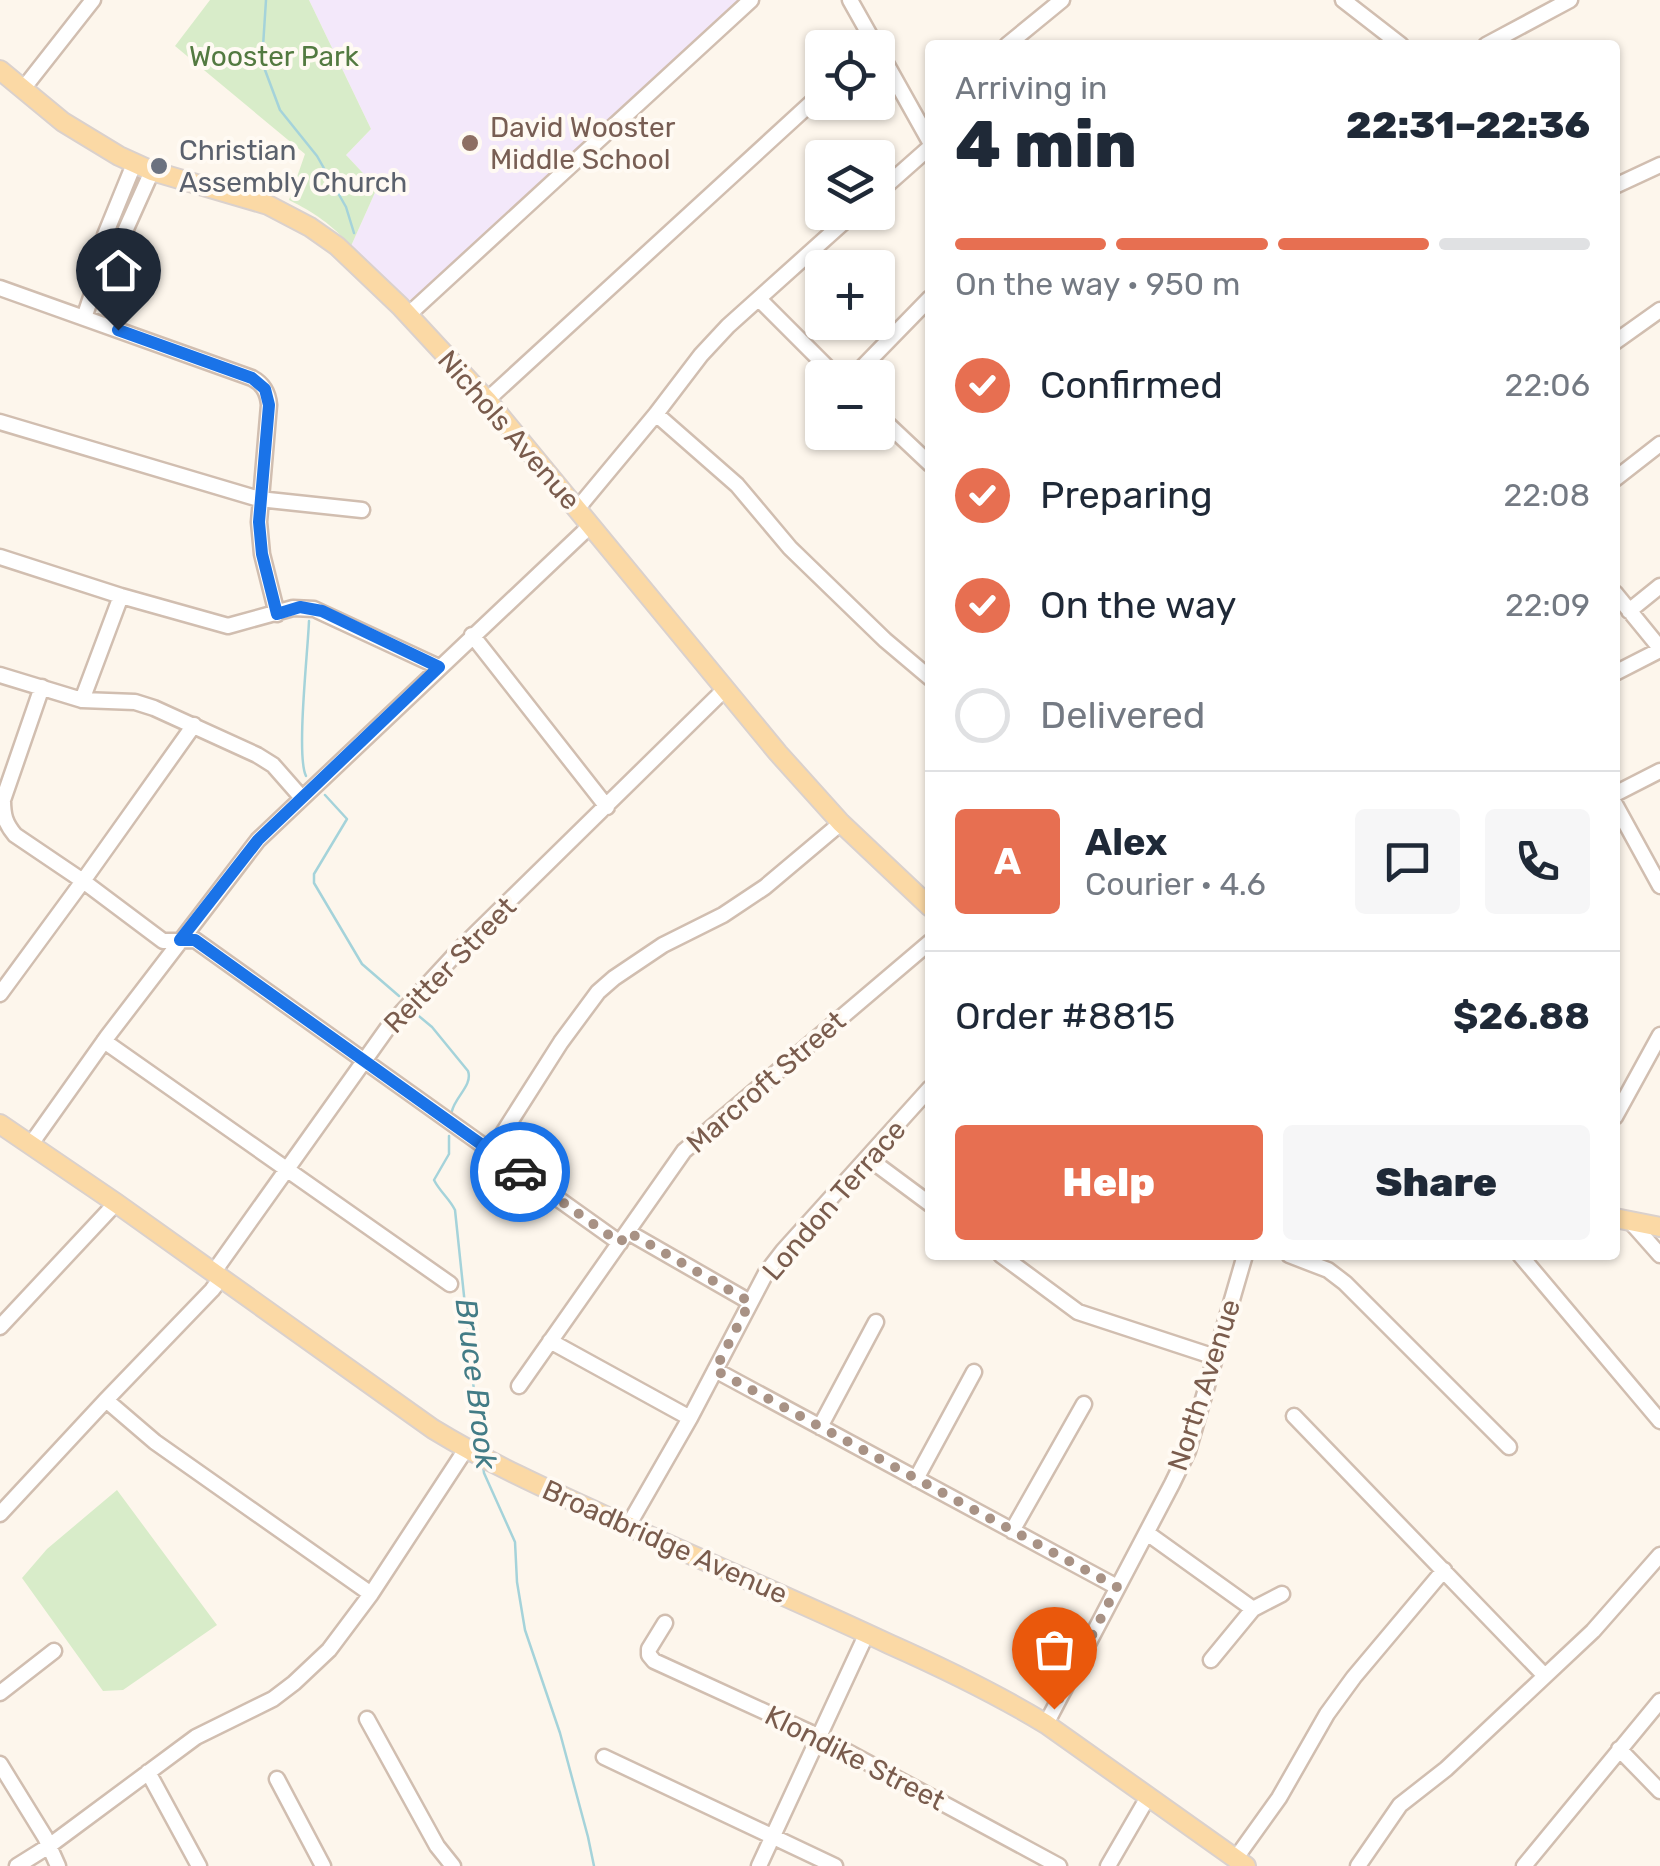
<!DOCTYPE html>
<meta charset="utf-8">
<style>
body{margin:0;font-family:Rubik,sans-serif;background:#f6f6f7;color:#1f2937;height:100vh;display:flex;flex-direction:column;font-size:38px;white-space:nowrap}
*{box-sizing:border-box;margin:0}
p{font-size:32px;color:#747a83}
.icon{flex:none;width:55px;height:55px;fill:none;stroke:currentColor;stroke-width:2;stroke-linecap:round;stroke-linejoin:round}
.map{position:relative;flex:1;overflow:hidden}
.side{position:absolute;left:925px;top:40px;width:695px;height:1220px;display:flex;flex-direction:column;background:#fff;border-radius:10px;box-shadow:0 2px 8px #0004}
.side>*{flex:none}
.buttons{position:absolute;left:805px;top:30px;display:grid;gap:20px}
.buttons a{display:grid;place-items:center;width:90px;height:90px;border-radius:10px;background:#fff;box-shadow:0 2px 8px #0004;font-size:50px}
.pin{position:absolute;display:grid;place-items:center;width:85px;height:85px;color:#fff;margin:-102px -42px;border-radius:50% 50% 50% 0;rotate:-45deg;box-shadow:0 0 10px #0007}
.pin .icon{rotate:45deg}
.courier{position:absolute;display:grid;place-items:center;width:100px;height:100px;margin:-50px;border:8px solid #1a73e8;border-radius:50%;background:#fff;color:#222;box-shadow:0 2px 12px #0007}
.summary em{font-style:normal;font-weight:800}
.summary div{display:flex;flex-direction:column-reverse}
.summary{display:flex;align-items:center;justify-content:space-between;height:170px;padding:0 30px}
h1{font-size:65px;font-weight:800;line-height:75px}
.bar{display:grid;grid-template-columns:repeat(4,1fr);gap:15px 10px;align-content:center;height:120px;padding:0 30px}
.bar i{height:12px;border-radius:8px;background:#e0e1e3}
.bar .current{background:#e76f51}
.bar p{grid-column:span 4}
.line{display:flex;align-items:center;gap:25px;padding:0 30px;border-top:2px solid #e0e1e3}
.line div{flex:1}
.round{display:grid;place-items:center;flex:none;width:105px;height:105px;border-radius:10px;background:#f6f6f7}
ol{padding:0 30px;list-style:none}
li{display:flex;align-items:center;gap:30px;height:110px}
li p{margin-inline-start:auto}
li .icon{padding:10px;border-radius:50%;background:#e76f51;color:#fff;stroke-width:4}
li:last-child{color:#747a83}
li i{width:55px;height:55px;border:5px solid #e0e1e3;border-radius:50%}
.action{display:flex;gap:20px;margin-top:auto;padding:20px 30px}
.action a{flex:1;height:115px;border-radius:10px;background:#e76f51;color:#fff;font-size:40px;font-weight:800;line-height:115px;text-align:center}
.action a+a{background:#f6f6f7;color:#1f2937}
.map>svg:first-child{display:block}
.education{fill:#f3e8fa}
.green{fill:#d8ecc9}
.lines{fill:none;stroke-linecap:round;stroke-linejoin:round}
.stream{stroke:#a5d3da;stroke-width:2.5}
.minor-casing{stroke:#d1beb0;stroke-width:19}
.major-casing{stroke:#dad1cd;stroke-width:22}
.minor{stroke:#fff;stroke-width:14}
.major{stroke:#fbd9a5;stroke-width:18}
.done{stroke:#a89285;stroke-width:10;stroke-dasharray:0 18}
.route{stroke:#1a73e8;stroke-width:12}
.education-dot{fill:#8d6e63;stroke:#fffaf3;stroke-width:4}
.worship-dot{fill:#6b7280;stroke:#fffaf3;stroke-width:4}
.labels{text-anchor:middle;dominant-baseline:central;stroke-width:8;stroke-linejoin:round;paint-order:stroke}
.park-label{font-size:28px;fill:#537a41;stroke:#fffaf3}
.education-label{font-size:28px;fill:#785e54;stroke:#fffaf3;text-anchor:start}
.worship-label{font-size:28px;fill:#5b616d;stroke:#fffaf3;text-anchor:start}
.street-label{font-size:28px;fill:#7a5c4d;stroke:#fffaf3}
.water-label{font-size:30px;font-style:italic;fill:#437c86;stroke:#fffaf3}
</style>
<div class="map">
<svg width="1660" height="1866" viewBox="0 0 1660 1866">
<rect width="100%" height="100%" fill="#fdf6ec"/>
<!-- education -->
<path class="education" d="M309,0H739L415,297L409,300L405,298L351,246L377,188L346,155L371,129Z"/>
<!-- green -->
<path class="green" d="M210,0H309L371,129L346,155L377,188L351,246C331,224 315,213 289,200L305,154L175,46Z
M117,1490L217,1625L123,1690L103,1691L22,1578L47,1549Z"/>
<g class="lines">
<!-- stream -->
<path class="stream" d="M266,0L262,62L280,110L317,156L346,207L354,233
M306,776C296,756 308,650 309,621
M325,795L347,819L314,874V883L362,964L399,996
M414,1012L432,1027L468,1071C473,1085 455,1097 452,1111
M449,1136V1154L434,1180C440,1192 449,1198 455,1210L480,1448
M483,1465L484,1473L515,1542L517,1582L525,1630L560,1733L588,1837L594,1866"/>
<!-- minor casing -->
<g class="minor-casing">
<path id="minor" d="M850,0L877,48
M1343,0L1401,45
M1007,45L1062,0
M1486,45L1570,0
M878,49L930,142
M23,89L93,0
M1615,186L1660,165
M878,193L930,147
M104,258L121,240L152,171
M0,288L252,378C263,384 268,392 269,405L259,522L262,554L277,614
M759,299L838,378
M408,315L751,0
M84,318L104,258L105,235L134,164
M1615,342L1660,310
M852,378L930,298
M487,400L822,93
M656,414L737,485L790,548L885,640L930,678
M878,415L930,464
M0,422L259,499L362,510
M1615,479L1660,444
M577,509L656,414L701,355L728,326L855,212
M0,557L121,596L228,626L293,608L314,609L439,667
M1615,593L1660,648
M1629,611L1660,586
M472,635L607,807
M1615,673L1660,650
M0,675L82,700L135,702L154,708L257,755L273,765L302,798
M42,687L3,800C3,815 5,823 15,835L83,881L163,941L195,940L620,1243
M82,700L121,596
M1615,794L1660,771
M1615,804L1660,886
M0,994L83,881L194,725
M104,1041L450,1284
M1615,1117L1660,1035
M31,1144L107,1037L258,840L590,526
M491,1152L561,1042L598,992L614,978L663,945L723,915L765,887L841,823
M868,1158L930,1204
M1629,1220L1660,1255
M628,1232L750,1302
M1001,1255L1078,1312L1215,1357
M1289,1255L1328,1270L1345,1283L1509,1447
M1520,1255L1660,1421
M213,1273L389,1026L462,947L724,690
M0,1327L116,1203
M550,1341L690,1418
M715,1370L1117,1587
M519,1386L684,1151L930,942
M106,1400L155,1442L371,1594
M1294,1416L1545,1676
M820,1427L876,1322
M916,1479L974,1372
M0,1514L106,1400L212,1290L221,1278
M628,1526L690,1418L766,1273L783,1251L930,1088
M1012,1531L1084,1404
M1147,1533L1253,1609
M665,1623L649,1649V1655L654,1661L820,1737L1059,1866
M1211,1660L1253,1609L1282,1594
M0,1693L54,1651
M367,1719L437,1846L453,1866
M1046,1724L1172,1484L1188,1451L1245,1255
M1619,1749L1660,1791
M604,1757L835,1866
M0,1764L45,1837L58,1866
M148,1772L199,1866
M277,1779L323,1866
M1236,1858L1279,1798L1327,1714L1354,1677L1444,1570
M17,1866L49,1846L196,1737L273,1699L294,1683L329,1650L371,1594L466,1449
M759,1866L867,1633
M1108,1866L1148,1797
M1358,1866L1400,1805L1446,1769L1593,1631L1660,1555
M1524,1866L1660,1701"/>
</g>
<!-- major casing -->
<g class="major-casing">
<path id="major" d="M0,70L63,122L119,156L152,171L268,205L310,227L337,246L400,306L487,400L778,753L841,823L930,907
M0,1124L116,1203L433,1429C497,1468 564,1497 632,1528C717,1567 804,1604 889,1644C943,1668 995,1693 1046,1724L1246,1866
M1615,1218L1660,1227"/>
</g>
<!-- minor -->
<use href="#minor" class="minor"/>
<!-- major -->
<use href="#major" class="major"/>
</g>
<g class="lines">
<!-- done -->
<path class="done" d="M520,1172L620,1243L628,1232L750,1302L715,1370L1117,1587L1054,1709"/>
<!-- route -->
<path class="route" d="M118,330L252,378L265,389L269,405L259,522L262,554L277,614L300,607L322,611L439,667L258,840L180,940H195L520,1172"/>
</g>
<!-- markers -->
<circle class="education-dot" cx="470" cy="143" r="10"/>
<circle class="worship-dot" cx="159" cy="166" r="10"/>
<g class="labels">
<!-- park labels -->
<g class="park-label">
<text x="274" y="56">Wooster Park</text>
</g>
<!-- education labels -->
<g class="education-label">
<text x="490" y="127">David Wooster<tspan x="490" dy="32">Middle School</tspan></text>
</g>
<!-- worship labels -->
<g class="worship-label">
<text x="179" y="150">Christian<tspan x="179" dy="32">Assembly Church</tspan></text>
</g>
<!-- street labels -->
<g class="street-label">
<text transform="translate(509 430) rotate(49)">Nichols Avenue</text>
<text transform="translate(450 965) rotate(-46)">Reitter Street</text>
<text transform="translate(766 1082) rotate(-41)">Marcroft Street</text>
<text transform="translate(834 1200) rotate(-49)">London Terrace</text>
<text transform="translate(1204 1385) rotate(-72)">North Avenue</text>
<text transform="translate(665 1542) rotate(24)">Broadbridge Avenue</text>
<text transform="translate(855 1758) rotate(27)">Klondike Street</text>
</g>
<!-- water labels -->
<g class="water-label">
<text transform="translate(476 1384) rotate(83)">Bruce Brook</text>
</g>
</g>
</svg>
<div class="buttons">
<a><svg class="icon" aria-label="locate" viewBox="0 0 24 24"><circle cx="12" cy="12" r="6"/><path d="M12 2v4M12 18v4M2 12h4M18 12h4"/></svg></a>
<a><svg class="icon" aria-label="layers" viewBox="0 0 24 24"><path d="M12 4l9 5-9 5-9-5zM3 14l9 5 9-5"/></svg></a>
<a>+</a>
<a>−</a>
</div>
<div class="pin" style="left:1054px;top:1709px;background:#ea580c"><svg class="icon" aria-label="bag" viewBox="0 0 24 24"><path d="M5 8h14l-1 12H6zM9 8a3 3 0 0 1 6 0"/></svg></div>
<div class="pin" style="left:118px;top:330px;background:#1f2937"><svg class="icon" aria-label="home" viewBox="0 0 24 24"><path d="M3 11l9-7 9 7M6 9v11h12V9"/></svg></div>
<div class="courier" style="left:520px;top:1172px"><svg class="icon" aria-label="car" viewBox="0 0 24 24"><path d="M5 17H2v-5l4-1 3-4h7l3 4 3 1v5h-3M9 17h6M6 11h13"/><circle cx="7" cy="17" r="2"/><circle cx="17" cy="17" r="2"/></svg></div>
<section class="side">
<div class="summary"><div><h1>4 min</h1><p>Arriving in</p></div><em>22:31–22:36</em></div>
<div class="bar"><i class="current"></i><i class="current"></i><i class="current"></i><i></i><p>On the way · 950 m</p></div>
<ol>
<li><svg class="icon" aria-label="check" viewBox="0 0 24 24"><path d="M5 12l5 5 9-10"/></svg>Confirmed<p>22:06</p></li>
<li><svg class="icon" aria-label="check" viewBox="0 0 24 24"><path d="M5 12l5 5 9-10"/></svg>Preparing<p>22:08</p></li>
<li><svg class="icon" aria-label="check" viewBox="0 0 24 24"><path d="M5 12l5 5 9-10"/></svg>On the way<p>22:09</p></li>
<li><i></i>Delivered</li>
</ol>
<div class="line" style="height:180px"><b class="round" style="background:#e76f51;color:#fff">A</b><div><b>Alex</b><p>Courier · 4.6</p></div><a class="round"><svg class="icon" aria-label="chat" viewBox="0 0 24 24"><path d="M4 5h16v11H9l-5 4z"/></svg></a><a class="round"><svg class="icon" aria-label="phone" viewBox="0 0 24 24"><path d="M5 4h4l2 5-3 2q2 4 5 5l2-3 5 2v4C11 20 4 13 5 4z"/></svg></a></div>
<div class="line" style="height:130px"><div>Order #8815</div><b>$26.88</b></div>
<div class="action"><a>Help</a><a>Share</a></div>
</section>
</div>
